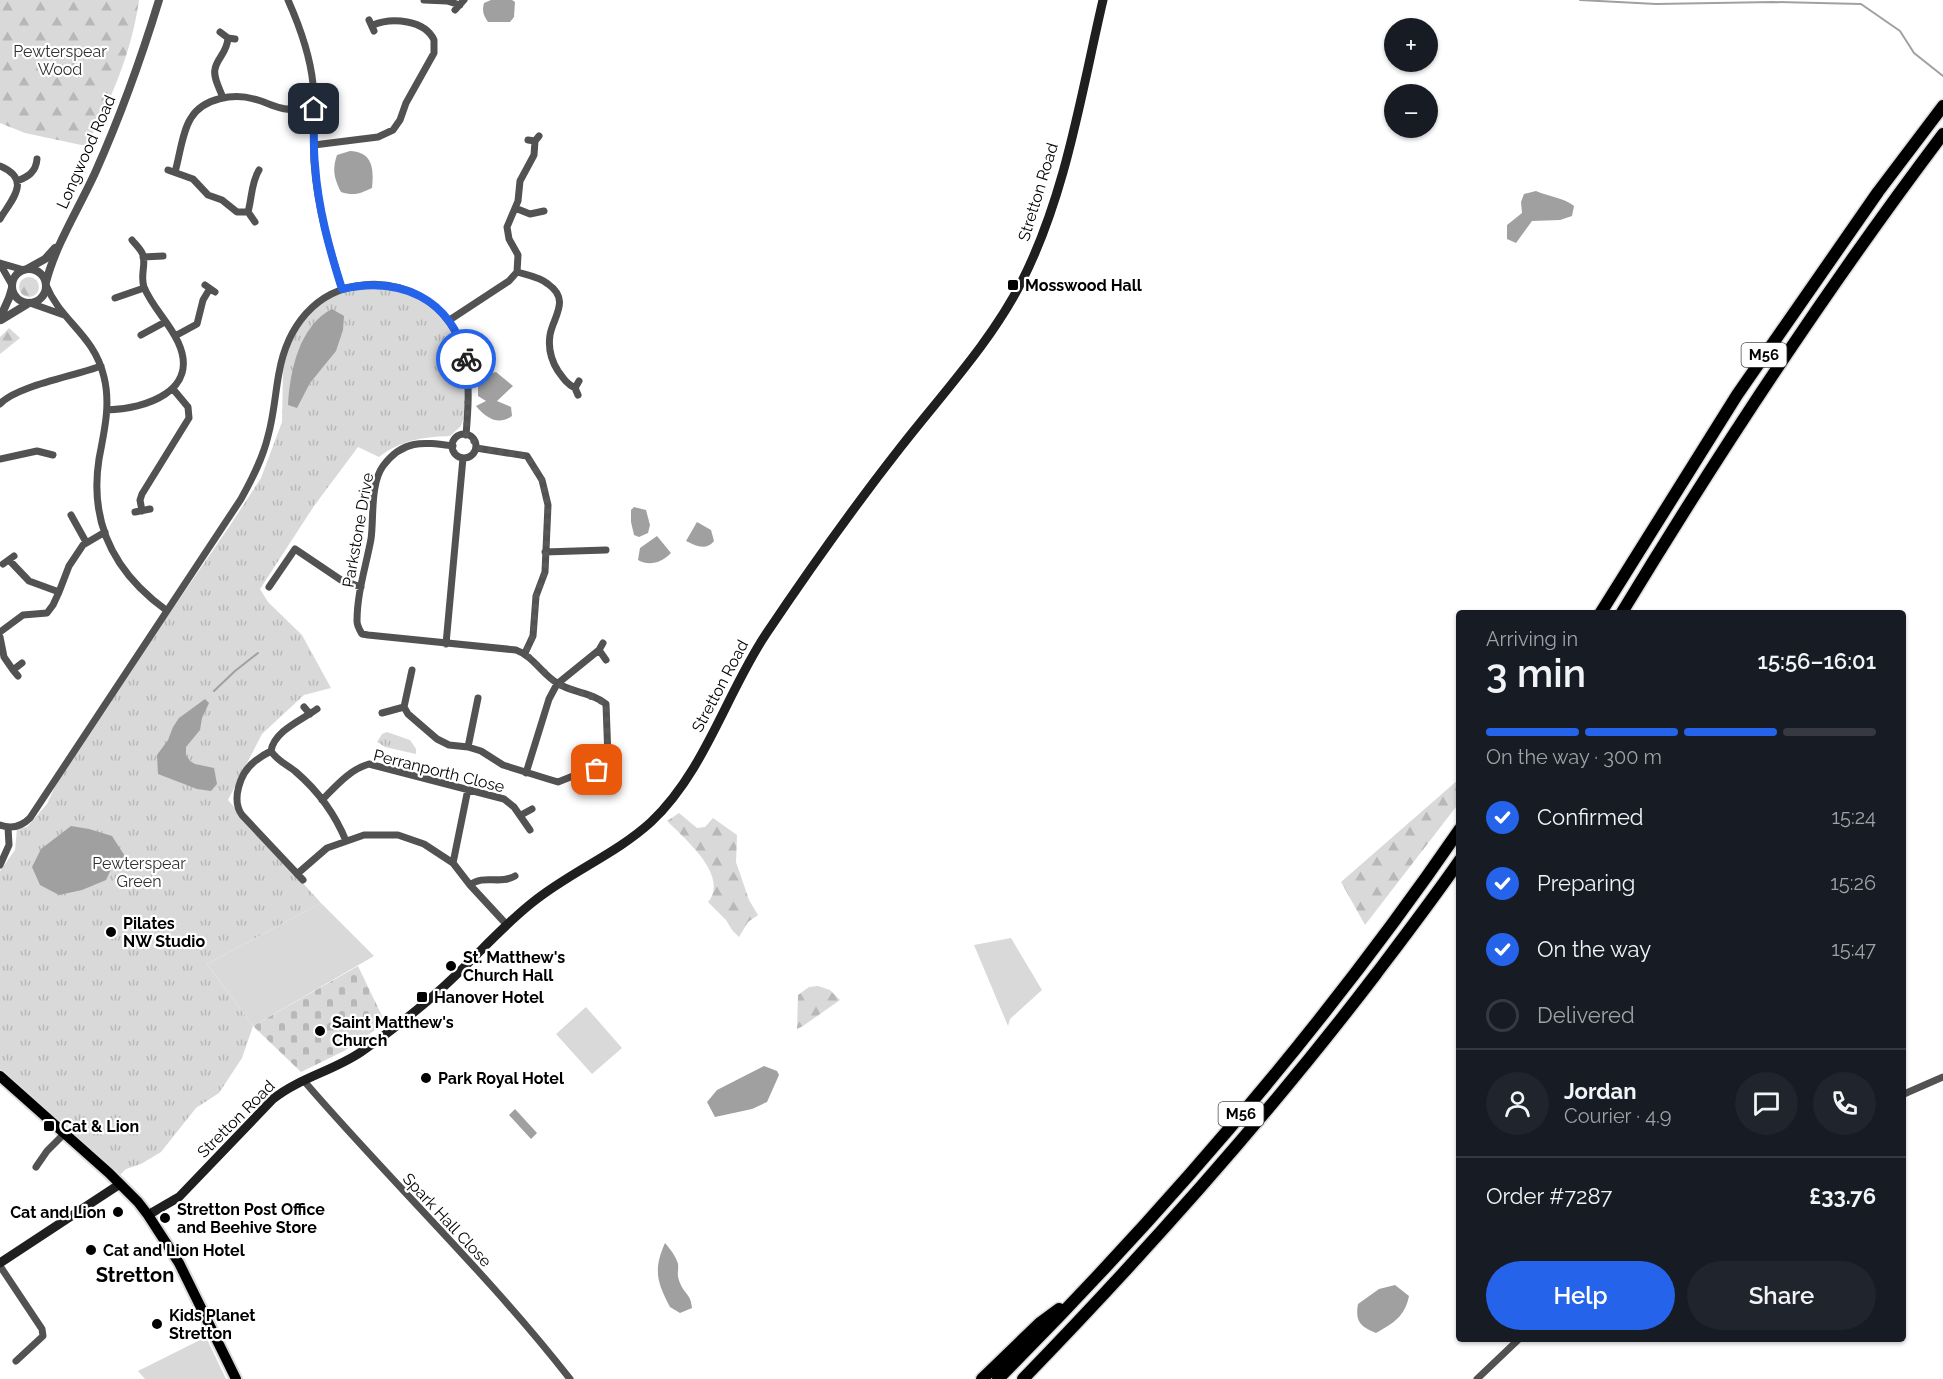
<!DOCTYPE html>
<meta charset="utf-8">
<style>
body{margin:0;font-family:Raleway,sans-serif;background:#20242c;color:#f1f3f6;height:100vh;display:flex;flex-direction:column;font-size:22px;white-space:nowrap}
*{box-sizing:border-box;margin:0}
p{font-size:20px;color:#9ea1a6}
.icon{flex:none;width:33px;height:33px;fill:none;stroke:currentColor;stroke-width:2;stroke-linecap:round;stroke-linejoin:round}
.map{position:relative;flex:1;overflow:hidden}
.panel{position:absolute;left:1456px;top:610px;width:450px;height:732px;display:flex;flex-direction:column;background:#171b24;border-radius:6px;box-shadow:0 2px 4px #0004}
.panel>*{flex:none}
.controls{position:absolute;left:1384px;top:18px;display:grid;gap:12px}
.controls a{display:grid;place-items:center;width:54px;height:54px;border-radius:50%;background:#171b24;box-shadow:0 2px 4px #0004;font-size:30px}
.pin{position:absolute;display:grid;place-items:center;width:51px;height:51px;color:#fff;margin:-26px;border-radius:12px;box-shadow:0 3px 9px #0006}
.courier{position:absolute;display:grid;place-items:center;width:60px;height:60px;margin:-30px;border:4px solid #2563eb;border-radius:50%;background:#fff;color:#222;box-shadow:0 2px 8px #0007}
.overview em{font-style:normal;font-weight:600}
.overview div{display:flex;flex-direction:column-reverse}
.overview{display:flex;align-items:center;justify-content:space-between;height:102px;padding:0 30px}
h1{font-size:39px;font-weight:600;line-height:45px}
.bar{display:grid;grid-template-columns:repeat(4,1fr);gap:9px 6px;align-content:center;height:72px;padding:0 30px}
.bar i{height:8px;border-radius:4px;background:#363941}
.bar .on{background:#2563eb}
.bar p{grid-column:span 4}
.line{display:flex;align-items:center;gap:15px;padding:0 30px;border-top:2px solid #363941}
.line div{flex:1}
.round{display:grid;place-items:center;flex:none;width:63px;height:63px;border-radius:32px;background:#20242c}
ol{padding:0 30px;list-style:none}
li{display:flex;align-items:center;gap:18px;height:66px}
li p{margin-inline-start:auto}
li .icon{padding:6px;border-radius:50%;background:#2563eb;color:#fff;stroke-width:4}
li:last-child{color:#9ea1a6}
li i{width:33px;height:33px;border:3px solid #363941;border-radius:50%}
.button{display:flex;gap:12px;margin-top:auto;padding:12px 30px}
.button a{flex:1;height:69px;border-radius:36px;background:#2563eb;color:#fff;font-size:24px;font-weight:600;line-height:69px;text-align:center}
.button a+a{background:#20242c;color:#f1f3f6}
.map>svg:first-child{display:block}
.grass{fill:#d9d9d9}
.forest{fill:url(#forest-firs)}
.cemetery{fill:url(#cemetery-stones)}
.park{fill:url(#park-tufts)}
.water{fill:#a0a0a0}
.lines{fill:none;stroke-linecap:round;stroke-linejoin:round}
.stream{stroke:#a0a0a0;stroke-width:2}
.trunk-casing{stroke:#dbdbdb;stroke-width:14}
.motorway-casing{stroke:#dbdbdb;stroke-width:15}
.minor{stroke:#525252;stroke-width:7}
.tertiary{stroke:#525252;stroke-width:8}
.secondary{stroke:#1f1f1f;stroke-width:9}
.trunk{stroke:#000;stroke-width:10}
.motorway{stroke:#000;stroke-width:12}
.done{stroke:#595959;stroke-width:6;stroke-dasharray:0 10.8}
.route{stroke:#2563eb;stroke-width:8}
.poi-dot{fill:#000;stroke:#fff;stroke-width:2}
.labels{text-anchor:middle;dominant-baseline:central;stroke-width:4.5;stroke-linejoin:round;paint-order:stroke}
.shield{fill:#fff;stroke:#4c4c4c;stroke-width:1.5}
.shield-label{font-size:15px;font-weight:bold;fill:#000}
.park-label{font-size:16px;fill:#303030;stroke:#fff}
.street-label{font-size:16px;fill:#000;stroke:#fff}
.poi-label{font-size:16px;font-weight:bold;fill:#000;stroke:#fff;text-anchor:start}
.quarter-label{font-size:20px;font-weight:bold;fill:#000;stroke:#fff}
</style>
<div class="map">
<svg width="1943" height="1379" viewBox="0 0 1943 1379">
<defs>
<pattern id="forest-firs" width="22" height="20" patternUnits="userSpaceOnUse" patternTransform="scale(1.5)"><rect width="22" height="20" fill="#d9d9d9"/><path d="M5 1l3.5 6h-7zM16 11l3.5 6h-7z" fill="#b8b8b8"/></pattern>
<pattern id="cemetery-stones" width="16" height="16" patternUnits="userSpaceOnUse" patternTransform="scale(1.5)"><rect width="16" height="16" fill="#d9d9d9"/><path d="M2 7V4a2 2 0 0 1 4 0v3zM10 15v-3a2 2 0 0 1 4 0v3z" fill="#b8b8b8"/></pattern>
<pattern id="park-tufts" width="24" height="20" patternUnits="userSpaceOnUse" patternTransform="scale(1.5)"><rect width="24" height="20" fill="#d9d9d9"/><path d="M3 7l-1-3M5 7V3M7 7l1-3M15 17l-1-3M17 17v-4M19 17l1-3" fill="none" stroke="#b8b8b8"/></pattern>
</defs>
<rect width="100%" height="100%" fill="#fff"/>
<!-- grass -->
<path class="grass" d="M321,903L374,956L253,1026L207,964Z
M1011,938L1042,990L1010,1019L1008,1026L974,945Z
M586,1007L622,1048L592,1074L556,1034Z
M206,1337L226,1379H145L138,1371Z"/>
<!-- forest -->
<path class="forest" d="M0,0H139C132,51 111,101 86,146L25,133L0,123Z
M19 287a10 10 0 1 1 20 0a10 10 0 1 1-20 0Z
M9,328L20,338L0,354V337Z
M1459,779V803L1365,925L1341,882Z
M679,813L697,828L705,827L713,818L737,835L736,862L749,900L758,915L748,922L739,937L732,930L726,920L708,902C730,876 684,838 667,821Z
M818,986L830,990L840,1000L803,1026L797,1029L798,995L809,987Z"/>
<!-- cemetery -->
<path class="cemetery" d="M358,966L383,1018L381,1026L344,1051L301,1072L253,1026Z"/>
<!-- park -->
<path class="park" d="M400,287L448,315L454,322L463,348L468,406L461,426L450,436C423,437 401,440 379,457L358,447L314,506L260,589L268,602L302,635L331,688L304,695L262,734L228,800L321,903L207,964L253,1026L242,1058L219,1093L196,1108L161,1152L141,1164L126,1169L115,1180L0,1076V871L15,850L17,828L27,827L47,804L66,763L229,527L261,478L282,422L283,373L286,347L291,335L321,300L342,288Z
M387,732L410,740L416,749V754L385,747L377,742L382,734Z"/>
<!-- water -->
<path class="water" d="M491,0H512L515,2L514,17L510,22H488C483,15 482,11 484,3Z
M350,151C373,152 374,169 372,188C360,194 353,196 341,192C334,178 332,170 337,155Z
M1536,191C1549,197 1563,197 1574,206L1572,216L1560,220L1532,221L1516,243L1507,239V225L1522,213L1521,202L1524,194Z
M332,309L344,316L343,330L336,351L310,383L297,408L288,405C290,371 299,326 332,309Z
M496,372L513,386L497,401L511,407L512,416C498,426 486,418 476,406L486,401L478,396V383L483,375Z
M634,507L646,510L650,525L648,533L639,537L634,535L631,522V510Z
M697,522L711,530L714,541C706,551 696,546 686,541Z
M657,536L671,553C662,562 650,567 638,560L640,548Z
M205,699L209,703L202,718L200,730L186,747V755L190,761L195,764L214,768L217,784L211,791L197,789L158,774L157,755L168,740L173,727L179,718Z
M71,826L89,829L112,836L128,861L113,865L106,880L82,890L59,895L40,885L32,867L41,849Z
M764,1066L777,1071L779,1075L767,1102L752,1109L715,1117L707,1102L717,1090Z
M515,1109L537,1133L531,1139L509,1115Z
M665,1243C670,1249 676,1256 678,1264C679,1271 676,1274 680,1283C685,1295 691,1294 692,1308L680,1313L670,1307C657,1282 653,1270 665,1243Z
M1395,1285L1409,1296C1405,1316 1394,1323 1376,1333C1360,1326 1355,1322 1358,1304L1379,1289Z"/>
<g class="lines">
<!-- stream -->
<path class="stream" d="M1580,0L1656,4L1773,2L1861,4L1900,31L1914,53L1943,76
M214,691L235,671L258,653"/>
<!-- trunk casing -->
<g class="trunk-casing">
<path id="trunk" d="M0,1076L109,1173L138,1202L148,1215L179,1263L236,1379"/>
</g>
<!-- motorway casing -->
<g class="motorway-casing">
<path id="motorway" d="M1600,614L1737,395L1878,192L1943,106
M1621,614C1721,449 1827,288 1943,134
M982,1379L1040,1323L1059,1309
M998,1379C1167,1209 1324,1027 1460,829
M1023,1379C1148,1250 1267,1117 1376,974C1404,937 1433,899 1460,860"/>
</g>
<!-- minor -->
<path class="minor" d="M288,0C300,27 310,54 313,84C315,110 313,136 314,162C317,206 329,247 342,289
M424,0L447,1L460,5
M455,10L464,0
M369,20L374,31
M220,32L228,38L235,39
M223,98C220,89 213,78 215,69C217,58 227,53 228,38
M528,140L535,141L539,136
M314,145L378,137L393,130L400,120L406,103L434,53V40C425,20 392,17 373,25
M0,166C33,180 11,200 0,219
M168,170L193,179L208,195L222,200L237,212H248C252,198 251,183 259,170
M175,172C180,155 182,132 191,118C203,98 234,93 254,99C263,101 272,106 281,108C292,111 303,109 314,109
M17,181C28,177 36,172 37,159
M515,208L530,214L544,211
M248,212L255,222
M143,257L163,256
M0,263L24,270
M0,264L12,285
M517,272L518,255L509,239L507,227L518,201L520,181L534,155L535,141
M46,285C61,322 94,334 104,377C111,405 104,432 99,459C89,523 115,573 166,610
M205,285L215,292
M115,298L144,288
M30,303L64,315
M448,321L509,281L517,272C527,275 540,277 548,284C571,300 553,317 550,335C548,348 551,360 558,371C563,378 567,384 575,388
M141,335L165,322
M175,336L197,324L203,300L209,290
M578,395L575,388L579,381
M0,404C16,386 75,376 101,366
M107,410C145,409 201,391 178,342C169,322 152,307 144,287C140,276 146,265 143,255C141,249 135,244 132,240
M452 446a12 12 0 1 1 24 0a12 12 0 1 1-24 0Z
M476,448L527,456L542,480L548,505L545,572L536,596L533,636L525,653
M0,459L37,451L53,455
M142,511L140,500L142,494L189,418L188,407L173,389
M135,512L150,509
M71,515L86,542
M545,552L606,550
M9,560L29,581L59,592L69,566L83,545L105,532
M3,564L14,556
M269,587L295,549L341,580L361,587
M0,632L23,615L47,613L53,605L59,592
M0,637L4,657L13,670
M446,644L463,458
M599,650L606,660
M412,670L404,707L408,714L437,739L449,745L468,747L481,751L503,765L548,779L558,782L583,772L597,770L606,764L608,758L606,704C592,692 572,693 557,683C542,674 533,656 516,650L368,635L362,634C359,629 357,626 357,621C357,593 366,566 371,539C374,518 370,484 383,466C403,439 423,442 453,446
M18,676L13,670L22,663
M304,707L310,714
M382,713L404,707
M468,747L478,698
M271,751C265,754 259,758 254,762C240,773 231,800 242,815L303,880
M271,751C277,761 288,765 296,772C318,791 335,814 346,841
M271,751C274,731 302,720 317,709
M526,773L549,699L557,684L599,650L603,643
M322,800C336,786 349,770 369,764L504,799L514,807L530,830
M521,815L532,809
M0,825C11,829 21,827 30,818L241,499C252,479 263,458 268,436C274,415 275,394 279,373C287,327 315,290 363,285C388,282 413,289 432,304C473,337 470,388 466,435
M453,863L468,789
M0,865L9,845L8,827
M297,874L327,848L364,835H398L424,844L453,863L470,885L507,925
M470,885C484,874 499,885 515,876
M304,1081C391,1182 488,1274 570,1379
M1904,1094L1943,1077
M36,1167L47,1151L65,1133
M0,1266L42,1329L43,1336L16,1361
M1477,1379L1518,1340"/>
<!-- tertiary -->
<path class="tertiary" d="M27,269L45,259L55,248
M12 286a17 17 0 1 1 34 0a17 17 0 1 1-34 0Z
M46,282C56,244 78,210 95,173C120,117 141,59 159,0
M0,318L9,298L12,288
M1,320L29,303"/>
<!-- secondary -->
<path class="secondary" d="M148,1215L179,1197L273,1099C299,1078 333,1071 361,1052C394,1029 426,1004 455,976C481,951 505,924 533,902C570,872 616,854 651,822C705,771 726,694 766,634C809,570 853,508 900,448C942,394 991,342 1022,281C1066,194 1081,94 1103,0
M0,1263L120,1184"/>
<!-- trunk -->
<use href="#trunk" class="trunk"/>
<!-- motorway -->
<use href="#motorway" class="motorway"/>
</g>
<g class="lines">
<!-- done -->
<path class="done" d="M466,359L468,393L466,435L472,438L476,448L527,456L542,480L548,505L545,572L536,596L533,636L525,653L557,684L594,698L606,704L608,758L606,764L597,770"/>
<!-- route -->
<path class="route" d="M314,109C314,127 313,146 315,165C318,208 329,248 342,289C400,276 451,298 466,359"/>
</g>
<!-- markers -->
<g class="poi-dot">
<rect x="1007" y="279" width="12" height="12" rx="3"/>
<circle cx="111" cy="932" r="6"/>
<circle cx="451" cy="966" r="6"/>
<rect x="416" y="991" width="12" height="12" rx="3"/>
<circle cx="320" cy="1031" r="6"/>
<circle cx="426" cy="1078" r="6"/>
<rect x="43" y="1120" width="12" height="12" rx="3"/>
<circle cx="118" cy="1212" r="6"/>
<circle cx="165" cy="1218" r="6"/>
<circle cx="91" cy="1250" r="6"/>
<circle cx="157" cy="1324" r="6"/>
</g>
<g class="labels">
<!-- shield labels -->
<g class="shield">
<rect x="1741.5" y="343" width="45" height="24" rx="4.5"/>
<rect x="1218.5" y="1102" width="45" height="24" rx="4.5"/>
</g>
<g class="shield-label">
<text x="1764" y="355">M56</text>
<text x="1241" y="1114">M56</text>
</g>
<!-- park labels -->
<g class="park-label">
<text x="60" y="51">Pewterspear<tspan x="60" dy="18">Wood</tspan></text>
<text x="139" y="863">Pewterspear<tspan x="139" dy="18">Green</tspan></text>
</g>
<!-- street labels -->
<g class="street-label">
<text transform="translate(86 152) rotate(-66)">Longwood Road</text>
<text transform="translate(1038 192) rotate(-73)">Stretton Road</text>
<text transform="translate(358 530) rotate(-80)">Parkstone Drive</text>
<text transform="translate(720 686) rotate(-62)">Stretton Road</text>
<text transform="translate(439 771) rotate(14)">Perranporth Close</text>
<text transform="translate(236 1119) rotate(-45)">Stretton Road</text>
<text transform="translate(447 1220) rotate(47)">Spark Hall Close</text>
</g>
<!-- poi labels -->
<g class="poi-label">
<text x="1025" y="285">Mosswood Hall</text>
<text x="123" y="923">Pilates<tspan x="123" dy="18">NW Studio</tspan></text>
<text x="463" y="957">St. Matthew's<tspan x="463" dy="18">Church Hall</tspan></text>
<text x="434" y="997">Hanover Hotel</text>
<text x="332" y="1022">Saint Matthew's<tspan x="332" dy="18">Church</tspan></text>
<text x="438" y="1078">Park Royal Hotel</text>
<text x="61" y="1126">Cat &amp; Lion</text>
<text x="177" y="1209">Stretton Post Office<tspan x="177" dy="18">and Beehive Store</tspan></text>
<text x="106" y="1212" text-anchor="end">Cat and Lion</text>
<text x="103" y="1250">Cat and Lion Hotel</text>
<text x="169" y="1315">Kids Planet<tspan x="169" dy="18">Stretton</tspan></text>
</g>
<!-- quarter labels -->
<g class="quarter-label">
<text x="135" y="1275">Stretton</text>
</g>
</g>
</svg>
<div class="controls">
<a>+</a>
<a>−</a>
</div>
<div class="pin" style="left:597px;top:770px;background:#ea580c"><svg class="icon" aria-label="bag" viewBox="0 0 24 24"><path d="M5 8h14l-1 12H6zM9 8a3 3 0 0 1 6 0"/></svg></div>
<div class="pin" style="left:314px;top:109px;background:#1f2937"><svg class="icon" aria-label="home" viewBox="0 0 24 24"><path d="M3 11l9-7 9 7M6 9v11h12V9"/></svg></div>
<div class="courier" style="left:466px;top:359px"><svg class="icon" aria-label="bike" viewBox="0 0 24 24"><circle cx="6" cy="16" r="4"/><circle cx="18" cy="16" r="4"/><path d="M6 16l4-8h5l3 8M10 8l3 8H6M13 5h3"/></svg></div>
<section class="panel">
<div class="overview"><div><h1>3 min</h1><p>Arriving in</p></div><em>15:56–16:01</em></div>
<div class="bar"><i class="on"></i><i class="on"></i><i class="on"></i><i></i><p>On the way · 300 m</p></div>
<ol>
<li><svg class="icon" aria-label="check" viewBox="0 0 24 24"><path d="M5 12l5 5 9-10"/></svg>Confirmed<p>15:24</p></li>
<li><svg class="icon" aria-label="check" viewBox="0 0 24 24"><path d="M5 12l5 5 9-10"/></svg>Preparing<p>15:26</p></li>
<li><svg class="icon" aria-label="check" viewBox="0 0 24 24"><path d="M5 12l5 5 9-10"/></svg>On the way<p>15:47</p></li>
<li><i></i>Delivered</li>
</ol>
<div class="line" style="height:108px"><a class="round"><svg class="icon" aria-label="person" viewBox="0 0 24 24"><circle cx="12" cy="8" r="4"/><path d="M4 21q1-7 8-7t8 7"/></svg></a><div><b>Jordan</b><p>Courier · 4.9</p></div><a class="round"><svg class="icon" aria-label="chat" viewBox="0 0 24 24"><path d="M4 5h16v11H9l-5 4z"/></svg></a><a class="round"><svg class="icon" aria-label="phone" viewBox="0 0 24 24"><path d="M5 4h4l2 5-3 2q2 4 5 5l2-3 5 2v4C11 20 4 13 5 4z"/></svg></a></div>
<div class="line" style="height:78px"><div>Order #7287</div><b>£33.76</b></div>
<div class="button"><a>Help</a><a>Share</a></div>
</section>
</div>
